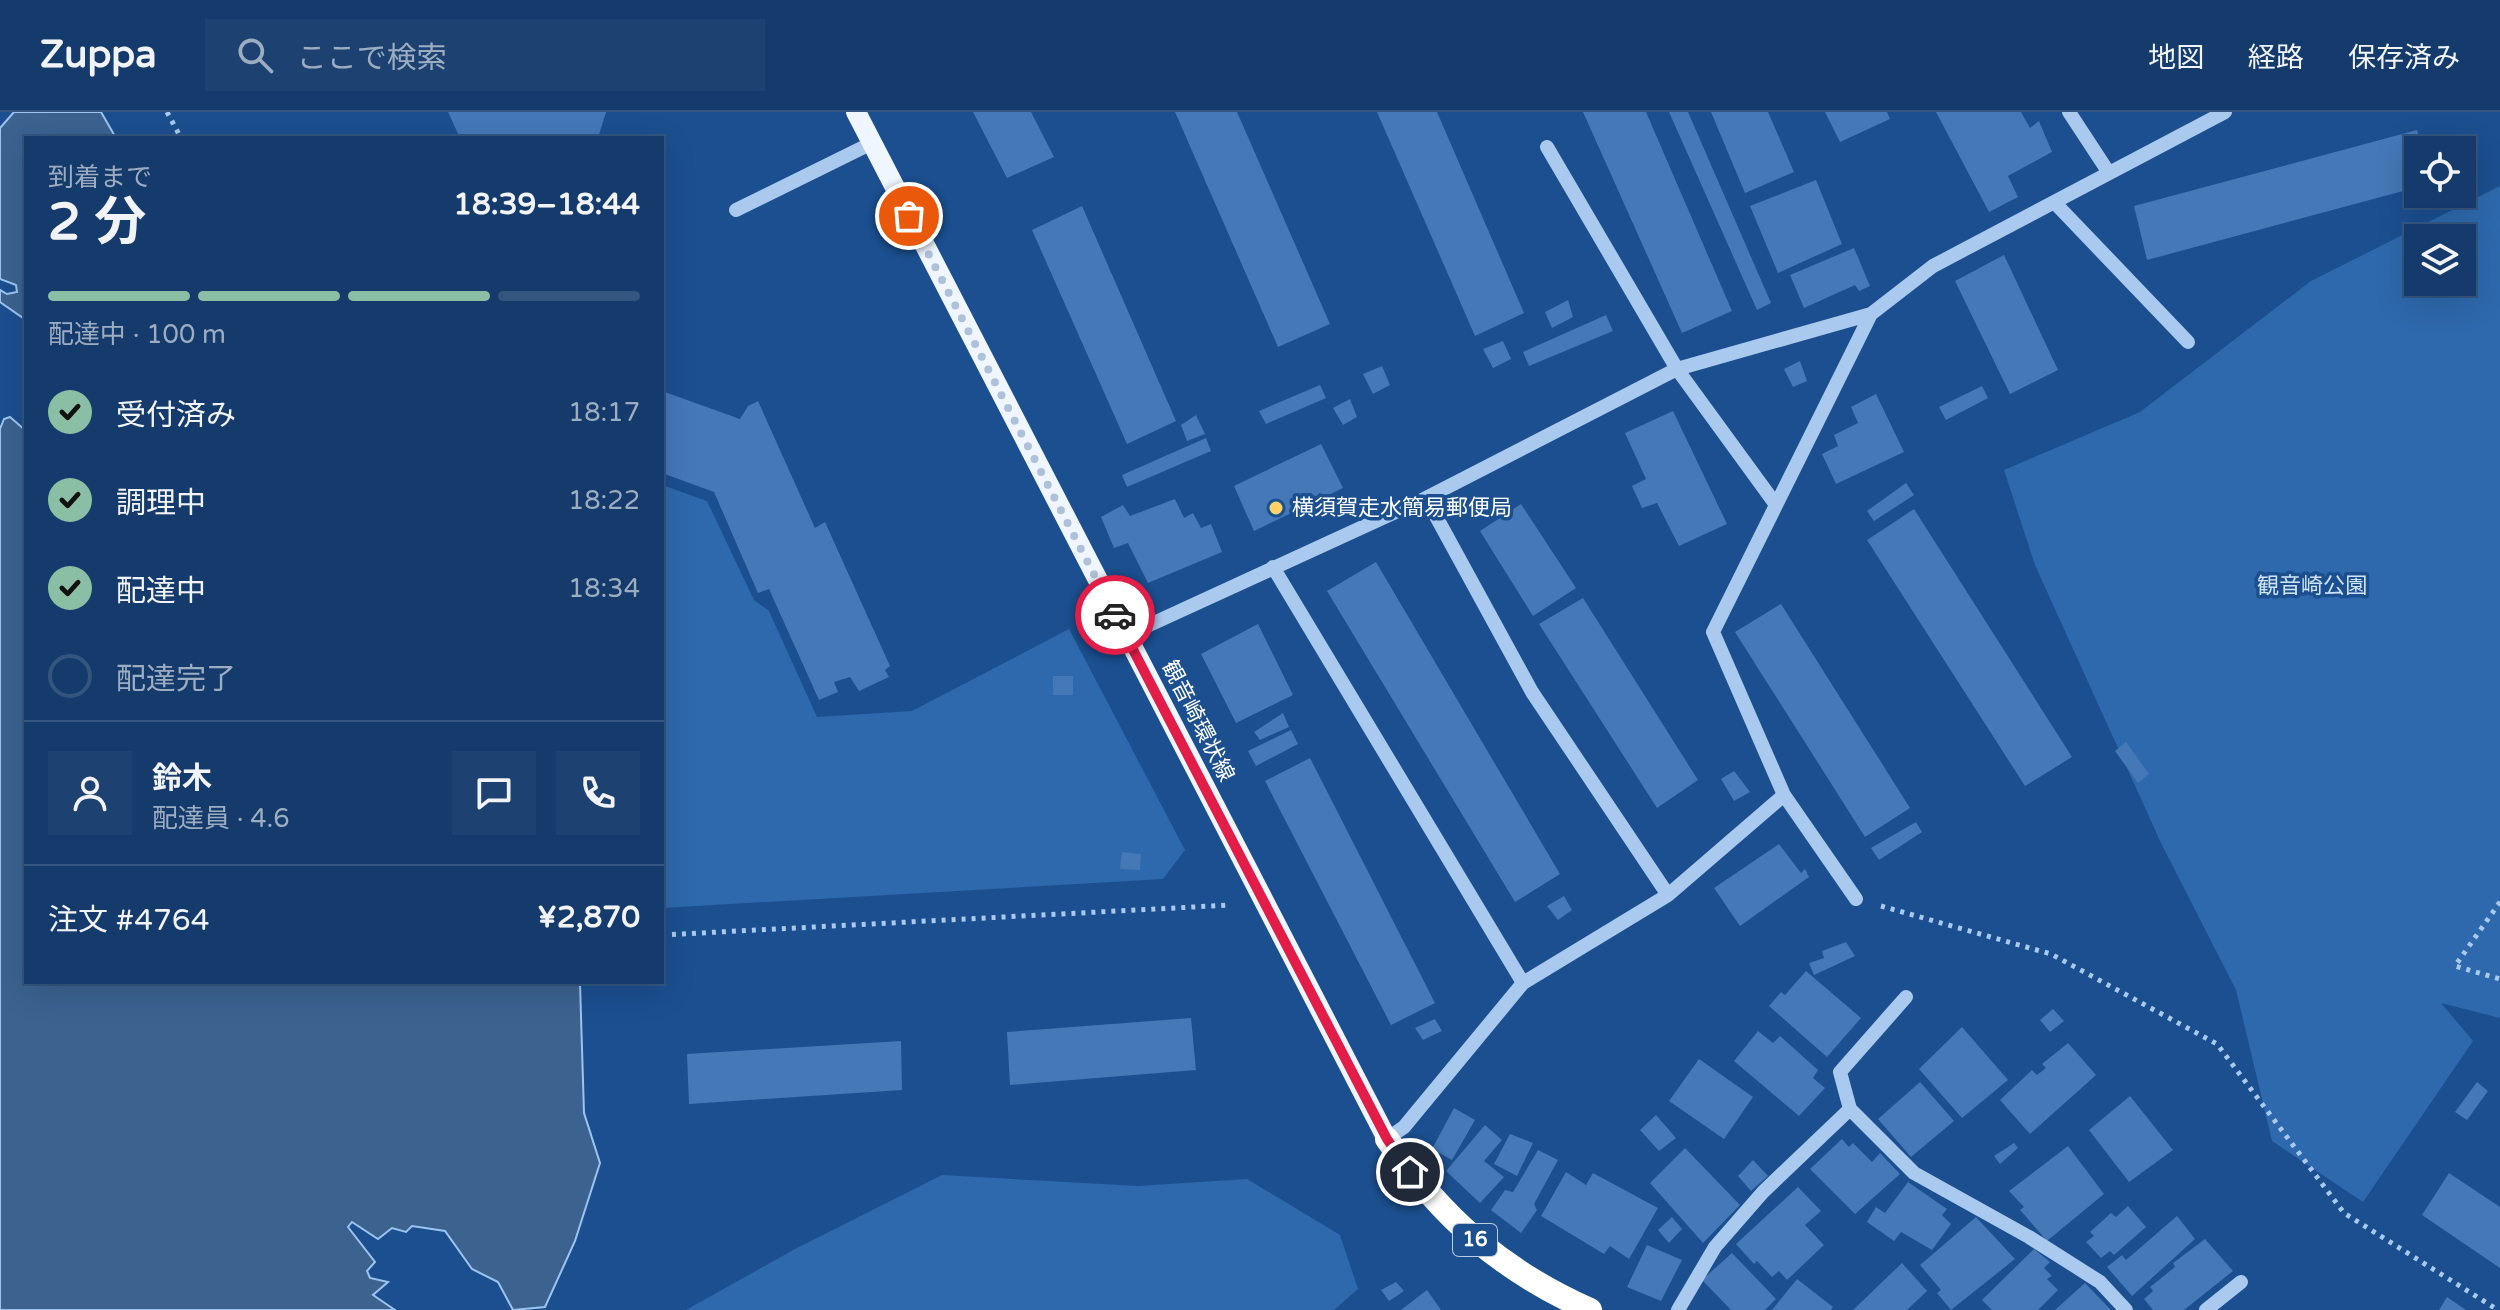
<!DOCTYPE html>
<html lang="ja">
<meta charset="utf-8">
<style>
body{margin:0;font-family:"Varela Round","Noto Sans JP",sans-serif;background:#1d4271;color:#f1f3f6;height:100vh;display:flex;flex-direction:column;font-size:30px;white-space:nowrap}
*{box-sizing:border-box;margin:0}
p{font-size:26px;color:#9dadc1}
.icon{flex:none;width:44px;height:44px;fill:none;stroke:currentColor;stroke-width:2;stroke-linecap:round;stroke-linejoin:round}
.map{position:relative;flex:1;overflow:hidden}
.drawer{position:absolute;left:24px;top:24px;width:640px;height:848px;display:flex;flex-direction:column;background:#143b6b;border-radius:0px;box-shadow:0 8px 32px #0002,0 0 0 2px #33557e}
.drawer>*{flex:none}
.tools{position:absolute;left:2404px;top:24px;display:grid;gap:16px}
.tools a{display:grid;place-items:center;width:72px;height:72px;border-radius:0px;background:#143b6b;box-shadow:0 8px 32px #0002,0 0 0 2px #33557e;font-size:40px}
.pin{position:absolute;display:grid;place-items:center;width:68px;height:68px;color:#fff;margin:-34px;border:4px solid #fff;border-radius:50%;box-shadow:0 2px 8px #0007}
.courier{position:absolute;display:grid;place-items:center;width:80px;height:80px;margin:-40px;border:6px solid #e11d48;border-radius:50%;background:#fff;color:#222;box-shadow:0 2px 10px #0007}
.headline em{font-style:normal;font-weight:700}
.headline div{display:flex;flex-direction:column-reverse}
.headline{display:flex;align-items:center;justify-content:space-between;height:136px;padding:0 24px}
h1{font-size:52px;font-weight:700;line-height:60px}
.bar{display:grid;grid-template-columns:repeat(4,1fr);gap:12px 8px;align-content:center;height:96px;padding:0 24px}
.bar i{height:10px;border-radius:6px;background:#33557e}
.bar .current{background:#8abfa5}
.bar p{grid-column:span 4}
.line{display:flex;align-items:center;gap:20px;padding:0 24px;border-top:2px solid #33557e}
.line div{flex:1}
.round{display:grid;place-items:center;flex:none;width:84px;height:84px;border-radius:0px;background:#1d4271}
ol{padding:0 24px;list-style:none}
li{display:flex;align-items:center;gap:24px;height:88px}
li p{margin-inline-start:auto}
li .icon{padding:8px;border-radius:50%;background:#8abfa5;color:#111;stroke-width:4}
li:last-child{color:#9dadc1}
li i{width:44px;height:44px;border:4px solid #33557e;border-radius:50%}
header{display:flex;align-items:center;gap:48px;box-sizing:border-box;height:112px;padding:0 40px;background:#143b6b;border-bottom:2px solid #33557e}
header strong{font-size:38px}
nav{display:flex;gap:44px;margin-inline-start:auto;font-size:28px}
.search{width:560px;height:72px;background:#1d4271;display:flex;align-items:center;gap:20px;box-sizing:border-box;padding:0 28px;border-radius:0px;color:#9dadc1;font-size:30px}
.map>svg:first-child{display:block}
.green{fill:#2e69ad;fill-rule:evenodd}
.water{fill:#3c6290;stroke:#9cc4f0;stroke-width:2}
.building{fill:#4478b7}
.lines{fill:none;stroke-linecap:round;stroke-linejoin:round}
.path{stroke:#a9c9ee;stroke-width:5;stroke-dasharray:4 6;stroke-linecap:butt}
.minor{stroke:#a9c9ee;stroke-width:14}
.major{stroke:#f0f6ff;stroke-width:20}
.highway{stroke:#fff;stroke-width:24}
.done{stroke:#afc1d8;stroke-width:8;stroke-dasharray:0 14.4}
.route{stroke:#e11d48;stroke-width:10}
.poi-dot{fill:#ffd166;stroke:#1b4f8f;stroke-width:3}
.labels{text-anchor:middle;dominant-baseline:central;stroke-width:7;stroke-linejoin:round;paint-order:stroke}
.shield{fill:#1b4f8f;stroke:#bbcadd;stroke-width:2}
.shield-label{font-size:20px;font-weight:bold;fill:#fff}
.poi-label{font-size:22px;fill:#fff;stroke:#1b4f8f;text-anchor:start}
.park-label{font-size:22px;fill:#cfe3fa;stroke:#1b4f8f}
.street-label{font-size:22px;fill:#fff;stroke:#1b4f8f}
</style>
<header>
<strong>Zuppa</strong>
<div class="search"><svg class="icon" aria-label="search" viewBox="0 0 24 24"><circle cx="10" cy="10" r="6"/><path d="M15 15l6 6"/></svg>ここで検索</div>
<nav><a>地図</a><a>経路</a><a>保存済み</a></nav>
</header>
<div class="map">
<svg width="2500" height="1198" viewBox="0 0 2500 1198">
<rect width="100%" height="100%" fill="#1b4f8f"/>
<!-- green -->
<path class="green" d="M2500,74V906L2441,891L2473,929L2363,1090L2272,1029L2236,878L2161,731L2035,453L2004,358L2140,300L2311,169ZM2418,126H2462V170H2418Z
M662,373L707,389L754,488L769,499L817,605L912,599L1069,517L1185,738L1163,767L662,796Z
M942,1063L1138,1074L1247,1067L1340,1123L1358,1177L1334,1198H686L795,1137Z"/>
<!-- water -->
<path class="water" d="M14,0H101L116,26H26V208L0,190V178L7,182L17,180L16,173L0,167V16Z
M10,305L26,319V870L580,872L584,1001L600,1051L575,1129L545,1195L513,1198L498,1170L472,1157L445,1119L412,1114L406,1120L392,1116L378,1127L352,1110L348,1115L375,1150L367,1159L370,1166L388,1170L373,1183L395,1198H0V317L4,307Z"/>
<!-- building -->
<path class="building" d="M448,0H606L598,26H460Z
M973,0H1031L1054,45L1007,66Z
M1175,0H1237L1330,212L1278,235Z
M1377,0H1437L1524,201L1475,224Z
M1583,0H1646L1732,199L1682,221Z
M1669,0H1688L1771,191L1757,198Z
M1711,0H1768L1794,60L1745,81Z
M1825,0H1887L1890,7L1840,30Z
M1936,0H2021L2030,16L2039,9L2052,40L2008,64L2018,85L1989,100Z
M2417,18L2423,38H2418V75L2147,148L2134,94Z
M1816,68L1842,132L1778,161L1750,94Z
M1082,94L1176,309L1127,332L1032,118Z
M1854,136L1870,174L1859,179L1855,173L1804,196L1790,163Z
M2004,143L2058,258L2010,282L1955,169Z
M1568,188L1573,205L1552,216L1545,200Z
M1606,203L1613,219L1529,254L1523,240Z
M1503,229L1511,247L1493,256L1483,237Z
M1800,249L1807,269L1793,275L1784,257Z
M1382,254L1390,273L1373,282L1363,262Z
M1320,273L1326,286L1266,312L1259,299Z
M1982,274L1988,286L1946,308L1939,295Z
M662,279L740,307L748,294L758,289L815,416L825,410L890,554L885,558L889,565L859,579L850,565L834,570L838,580L819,588L769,477L758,481L714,380L662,361Z
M1876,282L1904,340L1836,372L1822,342L1838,334L1834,323L1858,311L1851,295Z
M1350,287L1357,305L1343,313L1333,296Z
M1673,299L1727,412L1679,434L1657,391L1642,396L1632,374L1646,367L1625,321Z
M1196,303L1205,322L1187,329L1181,313Z
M1206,326L1211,339L1127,375L1122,363Z
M1321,332L1343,376L1254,419L1234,374Z
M1906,371L1914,383L1874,409L1867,399Z
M1175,387L1184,406L1193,401L1201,416L1211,412L1222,440L1148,471L1128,431L1114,436L1101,405L1123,393L1130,404Z
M1521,392L1576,476L1533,504L1480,419Z
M1914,397L2072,645L2025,674L1867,428Z
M1376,450L1560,762L1515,790L1327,479Z
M1583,486L1698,668L1657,696L1539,512Z
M1781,492L1910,696L1865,725L1735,520Z
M1258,512L1293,583L1236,611L1201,542Z
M1053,564H1073V583H1053Z
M1283,601L1289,615L1260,628L1254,620Z
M1291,618L1298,632L1256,654L1248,639Z
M2126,630L2149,662L2138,671L2115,639Z
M1310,646L1435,891L1391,913L1265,669Z
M1734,659L1750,680L1734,689L1721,667Z
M1916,710L1922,720L1879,748L1871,736Z
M1779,732L1801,761L1805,757L1809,765L1740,814L1714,776Z
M1122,740L1141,742L1140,758L1120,757Z
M1564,784L1572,798L1558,808L1547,794Z
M1846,830L1855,844L1814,863L1809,851L1824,846L1822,839Z
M1806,859L1861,906L1827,945L1769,894L1781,880L1785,883Z
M2053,897L2064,909L2050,920L2040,908Z
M1191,906L1196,958L1010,973L1007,920Z
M1435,907L1442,919L1423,928L1415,916Z
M1962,915L2008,968L1962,1006L1919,957Z
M1758,919L1773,931L1780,924L1818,958L1813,966L1825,976L1799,1004L1734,949Z
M901,929L902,978L689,992L687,942Z
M2068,931L2096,963L2030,1022L2000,988L2032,958L2037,963L2046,956L2042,952Z
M1699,947L1753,985L1724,1027L1669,989Z
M1920,970L1954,1009L1911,1045L1878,1007Z
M2477,970L2488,979L2467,1008L2455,1000Z
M2130,984L2173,1038L2129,1070L2089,1018Z
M1454,996L1475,1008L1452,1048L1432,1037Z
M1656,1003L1676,1026L1659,1039L1640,1018Z
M1485,1013L1502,1028L1484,1049L1504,1065L1480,1091L1446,1059Z
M1510,1022L1533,1031L1517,1064L1494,1052Z
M1842,1027L1849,1035L1853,1031L1872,1050L1880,1041L1900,1062L1855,1102L1810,1057Z
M2014,1031L2018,1036L2000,1052L1994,1044Z
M2068,1034L2104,1082L2047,1129L2020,1098L2024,1095L2009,1079Z
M1685,1036L1740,1093L1703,1131L1650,1071Z
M1538,1038L1558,1048L1534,1092L1537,1098L1521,1121L1491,1098L1505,1078L1513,1080Z
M1753,1048L1768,1064L1751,1079L1738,1064Z
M1566,1060L1586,1073L1593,1061L1658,1096L1629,1147L1610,1134L1604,1142L1541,1104Z
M2449,1061L2500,1095V1156L2422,1103Z
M1908,1070L1947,1097L1942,1103L1951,1112L1932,1138L1901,1120L1894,1129L1867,1110L1876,1095L1885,1101Z
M1798,1075L1821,1099L1805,1113L1824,1133L1787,1168L1779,1159L1772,1165L1757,1149L1754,1152L1736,1132Z
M2128,1094L2146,1115L2114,1143L2110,1139L2101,1146L2086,1130L2094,1124L2090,1120L2111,1101L2116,1105Z
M2177,1104L2195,1127L2132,1184L2107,1155L2122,1143L2126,1148Z
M1672,1105L1682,1117L1669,1131L1658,1118Z
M1976,1105L2015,1147L1951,1198L1937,1181L1941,1178L1920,1153Z
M2205,1127L2233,1159L2184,1198H2153L2144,1187L2153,1179L2150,1175L2175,1155L2173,1151Z
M1647,1133L1682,1148L1661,1189L1627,1175Z
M2034,1137L2050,1150L2044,1156L2052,1164L2047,1167L2058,1178L2038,1198H1992L1982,1188Z
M1732,1141L1776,1187L1765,1198H1731L1702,1168Z
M1902,1151L1927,1179L1907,1198H1853Z
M1797,1167L1833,1195L1831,1198H1772Z
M1396,1170L1404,1179L1389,1189L1381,1178Z
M2085,1171L2111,1198H2055Z
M1427,1178L1441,1198H1401Z
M2447,1185L2466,1198H2439Z"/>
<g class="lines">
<!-- path -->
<path class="path" d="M167,0L181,26
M2500,790L2455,854L2500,867
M1881,794L2051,842L2217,932L2344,1101L2498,1198
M662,823L1231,793"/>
<!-- minor -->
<path class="minor" d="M2069,0L2109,61
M1547,35L1677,257L1776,393
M2054,90L2188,230
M736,98L872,31
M1426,386L1532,580L1668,783
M1273,455L1523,871
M1145,515L1426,386L1677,257L1871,202L1933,154L2225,0
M1784,683L1856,787
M1850,997L1840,960L1906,885
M1387,1027L1404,1015L1523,871L1668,783L1784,683L1713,520L1871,202
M1678,1198L1715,1135L1763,1080L1850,997L1914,1061L2029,1125L2100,1170L2126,1198
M2206,1198L2241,1170"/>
<!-- major -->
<path class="major" d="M856,0L1387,1027"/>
<!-- highway -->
<path class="highway" d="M1387,1027C1442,1106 1502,1159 1590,1198"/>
</g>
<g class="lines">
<!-- done -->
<path class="done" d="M909,104L1115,503"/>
<!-- route -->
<path class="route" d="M1115,503L1387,1027L1410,1060"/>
</g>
<!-- markers -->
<circle class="poi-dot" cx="1276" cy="396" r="8"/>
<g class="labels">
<!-- shield labels -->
<rect class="shield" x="1453" y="1112" width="44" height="32" rx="6"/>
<g class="shield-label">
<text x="1475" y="1128">16</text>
</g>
<!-- poi labels -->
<g class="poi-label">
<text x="1292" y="396">横須賀走水簡易郵便局</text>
</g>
<!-- park labels -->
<g class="park-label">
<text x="2312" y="474">観音崎公園</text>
</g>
<!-- street labels -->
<g class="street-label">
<text transform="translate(1198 609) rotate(63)">観音崎環状線</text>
</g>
</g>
</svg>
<div class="tools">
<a><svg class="icon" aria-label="locate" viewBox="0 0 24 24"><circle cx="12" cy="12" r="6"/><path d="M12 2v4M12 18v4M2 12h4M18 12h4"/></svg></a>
<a><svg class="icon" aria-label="layers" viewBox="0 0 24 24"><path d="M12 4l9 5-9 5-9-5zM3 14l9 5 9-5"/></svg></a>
</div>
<div class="pin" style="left:909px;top:104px;background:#ea580c"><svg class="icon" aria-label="bag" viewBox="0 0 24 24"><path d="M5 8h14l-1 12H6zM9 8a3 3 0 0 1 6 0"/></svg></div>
<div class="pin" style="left:1410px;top:1060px;background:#1f2937"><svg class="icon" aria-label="home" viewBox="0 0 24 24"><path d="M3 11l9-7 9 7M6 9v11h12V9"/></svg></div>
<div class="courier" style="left:1115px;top:503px"><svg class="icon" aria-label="car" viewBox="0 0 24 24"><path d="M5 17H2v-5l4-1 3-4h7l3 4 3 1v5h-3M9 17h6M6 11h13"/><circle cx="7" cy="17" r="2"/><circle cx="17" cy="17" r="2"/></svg></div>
<section class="drawer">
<div class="headline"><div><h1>2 分</h1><p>到着まで</p></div><em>18:39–18:44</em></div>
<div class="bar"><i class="current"></i><i class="current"></i><i class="current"></i><i></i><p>配達中 · 100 m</p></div>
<ol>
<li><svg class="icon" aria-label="check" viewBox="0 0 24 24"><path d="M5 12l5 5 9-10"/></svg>受付済み<p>18:17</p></li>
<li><svg class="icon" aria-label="check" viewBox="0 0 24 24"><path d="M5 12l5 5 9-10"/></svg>調理中<p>18:22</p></li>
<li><svg class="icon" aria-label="check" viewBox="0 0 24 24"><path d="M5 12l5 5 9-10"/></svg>配達中<p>18:34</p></li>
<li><i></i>配達完了</li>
</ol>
<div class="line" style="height:144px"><a class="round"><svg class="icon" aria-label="person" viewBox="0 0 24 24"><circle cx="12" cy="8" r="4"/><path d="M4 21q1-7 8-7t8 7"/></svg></a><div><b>鈴木</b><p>配達員 · 4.6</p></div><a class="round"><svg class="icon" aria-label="chat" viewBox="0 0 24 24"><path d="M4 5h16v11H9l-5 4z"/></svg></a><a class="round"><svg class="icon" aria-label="phone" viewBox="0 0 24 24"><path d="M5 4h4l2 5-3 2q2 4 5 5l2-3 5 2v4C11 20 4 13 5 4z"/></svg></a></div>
<div class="line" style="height:104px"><div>注文 #4764</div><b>¥2,870</b></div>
</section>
</div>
